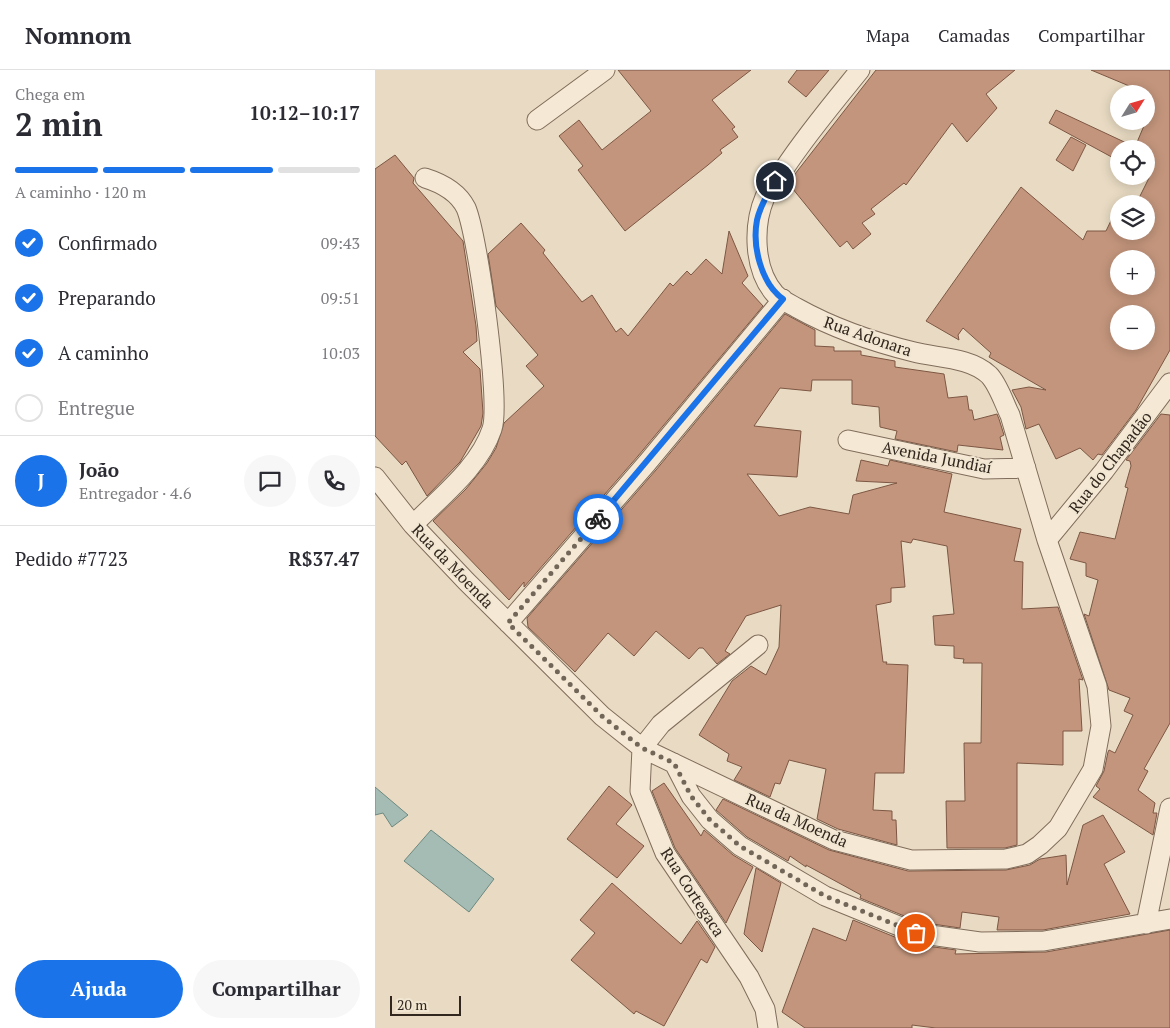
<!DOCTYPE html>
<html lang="pt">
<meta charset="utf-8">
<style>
body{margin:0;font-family:"PT Serif",serif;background:#f7f7f7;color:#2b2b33;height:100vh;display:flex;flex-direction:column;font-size:19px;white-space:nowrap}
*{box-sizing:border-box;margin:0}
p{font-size:16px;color:#7c7c81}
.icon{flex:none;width:28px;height:28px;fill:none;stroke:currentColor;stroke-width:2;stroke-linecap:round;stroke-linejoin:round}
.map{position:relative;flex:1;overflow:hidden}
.side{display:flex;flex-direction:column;background:#fff;width:375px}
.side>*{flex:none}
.needle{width:32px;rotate:53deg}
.controls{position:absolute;left:735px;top:15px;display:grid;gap:10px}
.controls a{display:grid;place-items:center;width:45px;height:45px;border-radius:50%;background:#fff;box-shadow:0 2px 12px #0003;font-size:25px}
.scale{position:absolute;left:15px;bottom:12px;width:71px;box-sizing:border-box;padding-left:5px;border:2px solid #32271e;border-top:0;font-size:14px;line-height:18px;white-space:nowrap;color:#32271e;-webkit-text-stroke:4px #f1e6d1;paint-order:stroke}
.pin{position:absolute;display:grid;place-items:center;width:42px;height:42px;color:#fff;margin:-21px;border:2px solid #fff;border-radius:50%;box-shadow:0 1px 5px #0007}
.courier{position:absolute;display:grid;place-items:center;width:50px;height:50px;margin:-25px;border:4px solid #1a73e8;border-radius:50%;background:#fff;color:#222;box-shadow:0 1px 6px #0007}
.summary em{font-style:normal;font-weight:700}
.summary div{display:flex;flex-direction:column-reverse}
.summary{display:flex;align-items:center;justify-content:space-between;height:85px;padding:0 15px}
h1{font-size:32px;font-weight:700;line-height:38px}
.bar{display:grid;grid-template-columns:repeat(4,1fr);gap:8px 5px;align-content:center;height:60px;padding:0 15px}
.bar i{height:6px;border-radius:4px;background:#e1e1e2}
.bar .current{background:#1a73e8}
.bar p{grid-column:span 4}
.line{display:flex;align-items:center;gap:12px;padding:0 15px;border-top:1px solid #e1e1e2}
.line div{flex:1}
.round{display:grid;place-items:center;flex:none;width:52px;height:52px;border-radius:26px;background:#f7f7f7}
ol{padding:0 15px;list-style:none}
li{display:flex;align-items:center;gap:15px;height:55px}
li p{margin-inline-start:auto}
li .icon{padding:5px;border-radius:50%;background:#1a73e8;color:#fff;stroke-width:4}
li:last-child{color:#7c7c81}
li i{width:28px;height:28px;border:2px solid #e1e1e2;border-radius:50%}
.cta{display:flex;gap:10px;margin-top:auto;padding:10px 15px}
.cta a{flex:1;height:58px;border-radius:30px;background:#1a73e8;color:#fff;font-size:20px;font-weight:700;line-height:58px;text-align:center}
.cta a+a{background:#f7f7f7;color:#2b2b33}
header{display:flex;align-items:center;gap:30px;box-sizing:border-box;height:70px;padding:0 25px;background:#fff;border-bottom:1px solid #e1e1e2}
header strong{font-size:24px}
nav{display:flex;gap:28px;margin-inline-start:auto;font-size:18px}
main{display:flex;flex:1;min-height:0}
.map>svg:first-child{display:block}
.water{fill:#a4bcb4;stroke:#6d8980}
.building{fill:#c3957c;stroke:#7d5744;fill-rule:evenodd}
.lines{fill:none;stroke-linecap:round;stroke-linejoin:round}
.street-casing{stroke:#816d5c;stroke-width:21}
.street{stroke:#f5e9d5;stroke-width:19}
.done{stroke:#726658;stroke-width:5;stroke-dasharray:0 9}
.route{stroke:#1a73e8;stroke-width:6}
.labels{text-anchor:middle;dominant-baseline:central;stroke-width:4;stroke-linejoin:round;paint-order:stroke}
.street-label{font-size:16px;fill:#32271e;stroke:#f1e6d1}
</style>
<header>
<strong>Nomnom</strong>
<nav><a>Mapa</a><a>Camadas</a><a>Compartilhar</a></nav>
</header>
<main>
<section class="side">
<div class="summary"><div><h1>2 min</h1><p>Chega em</p></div><em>10:12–10:17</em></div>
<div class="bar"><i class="current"></i><i class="current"></i><i class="current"></i><i></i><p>A caminho · 120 m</p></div>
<ol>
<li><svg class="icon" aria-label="check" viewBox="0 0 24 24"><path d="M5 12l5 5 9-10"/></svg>Confirmado<p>09:43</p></li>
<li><svg class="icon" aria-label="check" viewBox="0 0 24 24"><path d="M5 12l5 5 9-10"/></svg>Preparando<p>09:51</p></li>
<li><svg class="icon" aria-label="check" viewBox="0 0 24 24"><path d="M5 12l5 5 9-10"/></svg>A caminho<p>10:03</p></li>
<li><i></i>Entregue</li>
</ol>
<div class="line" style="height:90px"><b class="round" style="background:#1a73e8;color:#fff">J</b><div><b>João</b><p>Entregador · 4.6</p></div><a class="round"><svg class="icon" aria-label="chat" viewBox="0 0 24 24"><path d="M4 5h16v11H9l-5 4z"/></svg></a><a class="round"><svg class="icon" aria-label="phone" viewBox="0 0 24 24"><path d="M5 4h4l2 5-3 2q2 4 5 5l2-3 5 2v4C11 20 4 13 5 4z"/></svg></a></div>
<div class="line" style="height:65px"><div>Pedido #7723</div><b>R$37.47</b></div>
<div class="cta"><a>Ajuda</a><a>Compartilhar</a></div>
</section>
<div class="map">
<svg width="795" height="958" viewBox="0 0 795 958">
<rect width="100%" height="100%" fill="#e9dbc3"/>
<!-- water -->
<path class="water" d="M0,717L33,745L17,757L8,743L0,745Z
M56,760L119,809L94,842L29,791Z"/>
<!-- building -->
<path class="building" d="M243,0H376L337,30L360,57L357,59L363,67L345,80L347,83L333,95L250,161L203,100L208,96L184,66L204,50L227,80L276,41Z
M422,0H454L431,27L413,12Z
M501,0H640L611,24L622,38L592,72L577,53L531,115L529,113L496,139L500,144L487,153L496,164L478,179L472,171L465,177L413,113Z
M716,0H795V280L761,340L727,385L723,384L718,390L705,378L681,389L664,354L651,359L646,337L637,320L654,317L671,320L614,287L616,283L588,258L583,265L584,270L551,251L646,117L708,170L712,161H731L743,136L744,161H771V134H761L774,108L771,106V79H744V91L674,53L681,40L760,77L771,51V23ZM744,189H771V216H744ZM744,244H771V271H744Z
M696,67L711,75L698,101L681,90Z
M20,85L39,108L38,113L88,171L101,256L102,271L88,282L105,299L108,343L106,356L85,392L52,426L31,391L27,395L0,366V99Z
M146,153L170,180L168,183L207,232L217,225L241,262L246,258L253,266L295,213L298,216L312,201L316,205L331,189L347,204L354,161L373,206L367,213L388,236L263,386L149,517V512L134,530L58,451L91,419L112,393L121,378L129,353L169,316L151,296L163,285L121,236L113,184Z
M410,244L440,260V276L459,277V281H486V285L520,291V297L569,304L573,328L592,326L594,340H597L599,350L622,344L624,349L629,365L625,367L628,380L583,375L582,382L520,369L522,361L505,357L504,337L477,334V310H437L436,321L405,318L379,356L426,361L422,407L372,404L404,446L435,437L474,444L478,425L522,413L481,411L486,390L513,396L515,390L577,404L569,442L646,459L639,491L648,492L647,539L683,537L708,610L704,609L707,661H688V695L642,693V775L630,778H572L571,731H590L589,673H606L607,593H588L589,589L579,588V576L560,575L558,546L579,544L572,476L538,469L536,473L526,471L530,517L516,518V532L501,535L508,592H512L511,594L533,595L529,703H500L498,740L517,741V750H521L522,775L463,759L442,749L451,699L414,690L405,714L400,713L395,727L359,710L367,697L352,691L354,684L324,665L357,611L376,596L391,605L404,577L406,535L371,546L350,581L355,584L342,594L328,578H324L314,589L281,561L259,586L233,563L200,602L153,557L152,548L281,400Z
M786,344L795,345V653L769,699L773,701L763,720L780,733L778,743H782L778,765L718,727L725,719L721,716L729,701L733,682L734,680L740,683L758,645L749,641L755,628L734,620L709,544L714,546L723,510L711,506V493L695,489L705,462L740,469L753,418L750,417L756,396L755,391L751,390Z
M289,713L326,766L329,760L358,785L378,797L351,853L300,778L277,721Z
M234,716L257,735L241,754L269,776L242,808L192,769Z
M348,729L454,780L533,801L631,800L655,795L665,789L691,785L692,815L708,755L728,745L750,782L729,794L755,844L668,860H622L624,847L587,842L585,858L544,852L485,828L486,825L431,795V797L415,786L413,791L372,767L341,740Z
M381,798L406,813L387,882L369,864Z
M237,813L306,874L322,851L340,877L332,893L326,889L289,956L261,941L259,944L196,890L220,863L205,850Z
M478,850L537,874L581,880L580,884L671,882L795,860V958H561L537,955V958H430L407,942L438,858L471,871Z"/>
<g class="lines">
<!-- street casing -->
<g class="street-casing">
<path id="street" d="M162,50L230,0
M473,370L609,399L651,398
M0,407L38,455L91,511L227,646L267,678L459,770L536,790L631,789L652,784L665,775L683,758L718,699L726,656L722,616L672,470L635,345C629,333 623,314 614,305C595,287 562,288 539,282C498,272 458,258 422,238C415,234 406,230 400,224C378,199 378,155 390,127C395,117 403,108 409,99C432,64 459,32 485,0
M38,455C65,427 104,398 117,359C126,333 103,166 91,138C83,122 66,113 50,108
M672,470L729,401L795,313
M133,553L272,393L408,229
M267,678L265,721L290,783L374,907L390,939L393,958
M267,678L286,654L383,575
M299,693L316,726L335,750L365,776L450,826L541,863L605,872L669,871L795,849
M771,854L795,738"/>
</g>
<!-- street -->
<use href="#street" class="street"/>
</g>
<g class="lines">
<!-- done -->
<path class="done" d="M223,449L133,553L227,646L267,678L299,693L316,726L335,750L365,776L450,826L541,863"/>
<!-- route -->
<path class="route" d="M223,449L408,229C386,213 377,176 382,150C385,136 393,123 400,111"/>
</g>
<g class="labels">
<!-- street labels -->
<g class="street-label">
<text transform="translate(493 266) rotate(19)">Rua Adonara</text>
<text transform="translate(562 387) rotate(11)">Avenida Jundiaí</text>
<text transform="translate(735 392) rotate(-52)">Rua do Chapadão</text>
<text transform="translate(78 496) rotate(46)">Rua da Moenda</text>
<text transform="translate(422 750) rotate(24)">Rua da Moenda</text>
<text transform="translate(318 822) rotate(57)">Rua Cortegaca</text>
</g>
</g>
</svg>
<div class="controls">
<a><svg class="needle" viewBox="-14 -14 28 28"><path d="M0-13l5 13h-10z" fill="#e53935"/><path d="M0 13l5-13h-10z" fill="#7c7c81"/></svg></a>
<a><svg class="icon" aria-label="locate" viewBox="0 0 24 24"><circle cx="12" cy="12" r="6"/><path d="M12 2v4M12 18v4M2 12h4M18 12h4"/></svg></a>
<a><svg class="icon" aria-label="layers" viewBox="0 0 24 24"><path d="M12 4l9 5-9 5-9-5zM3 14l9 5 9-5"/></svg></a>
<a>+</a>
<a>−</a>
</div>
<div class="scale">20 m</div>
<div class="pin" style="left:541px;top:863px;background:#ea580c"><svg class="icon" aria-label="bag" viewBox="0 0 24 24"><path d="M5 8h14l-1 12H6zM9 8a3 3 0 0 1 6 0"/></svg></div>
<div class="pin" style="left:400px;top:111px;background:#1f2937"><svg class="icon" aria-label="home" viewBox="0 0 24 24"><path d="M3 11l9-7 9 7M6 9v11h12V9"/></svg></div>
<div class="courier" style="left:223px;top:449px"><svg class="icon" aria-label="bike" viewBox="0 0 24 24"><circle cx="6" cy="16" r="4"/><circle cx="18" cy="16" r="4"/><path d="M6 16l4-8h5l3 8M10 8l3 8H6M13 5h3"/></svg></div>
</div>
</main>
